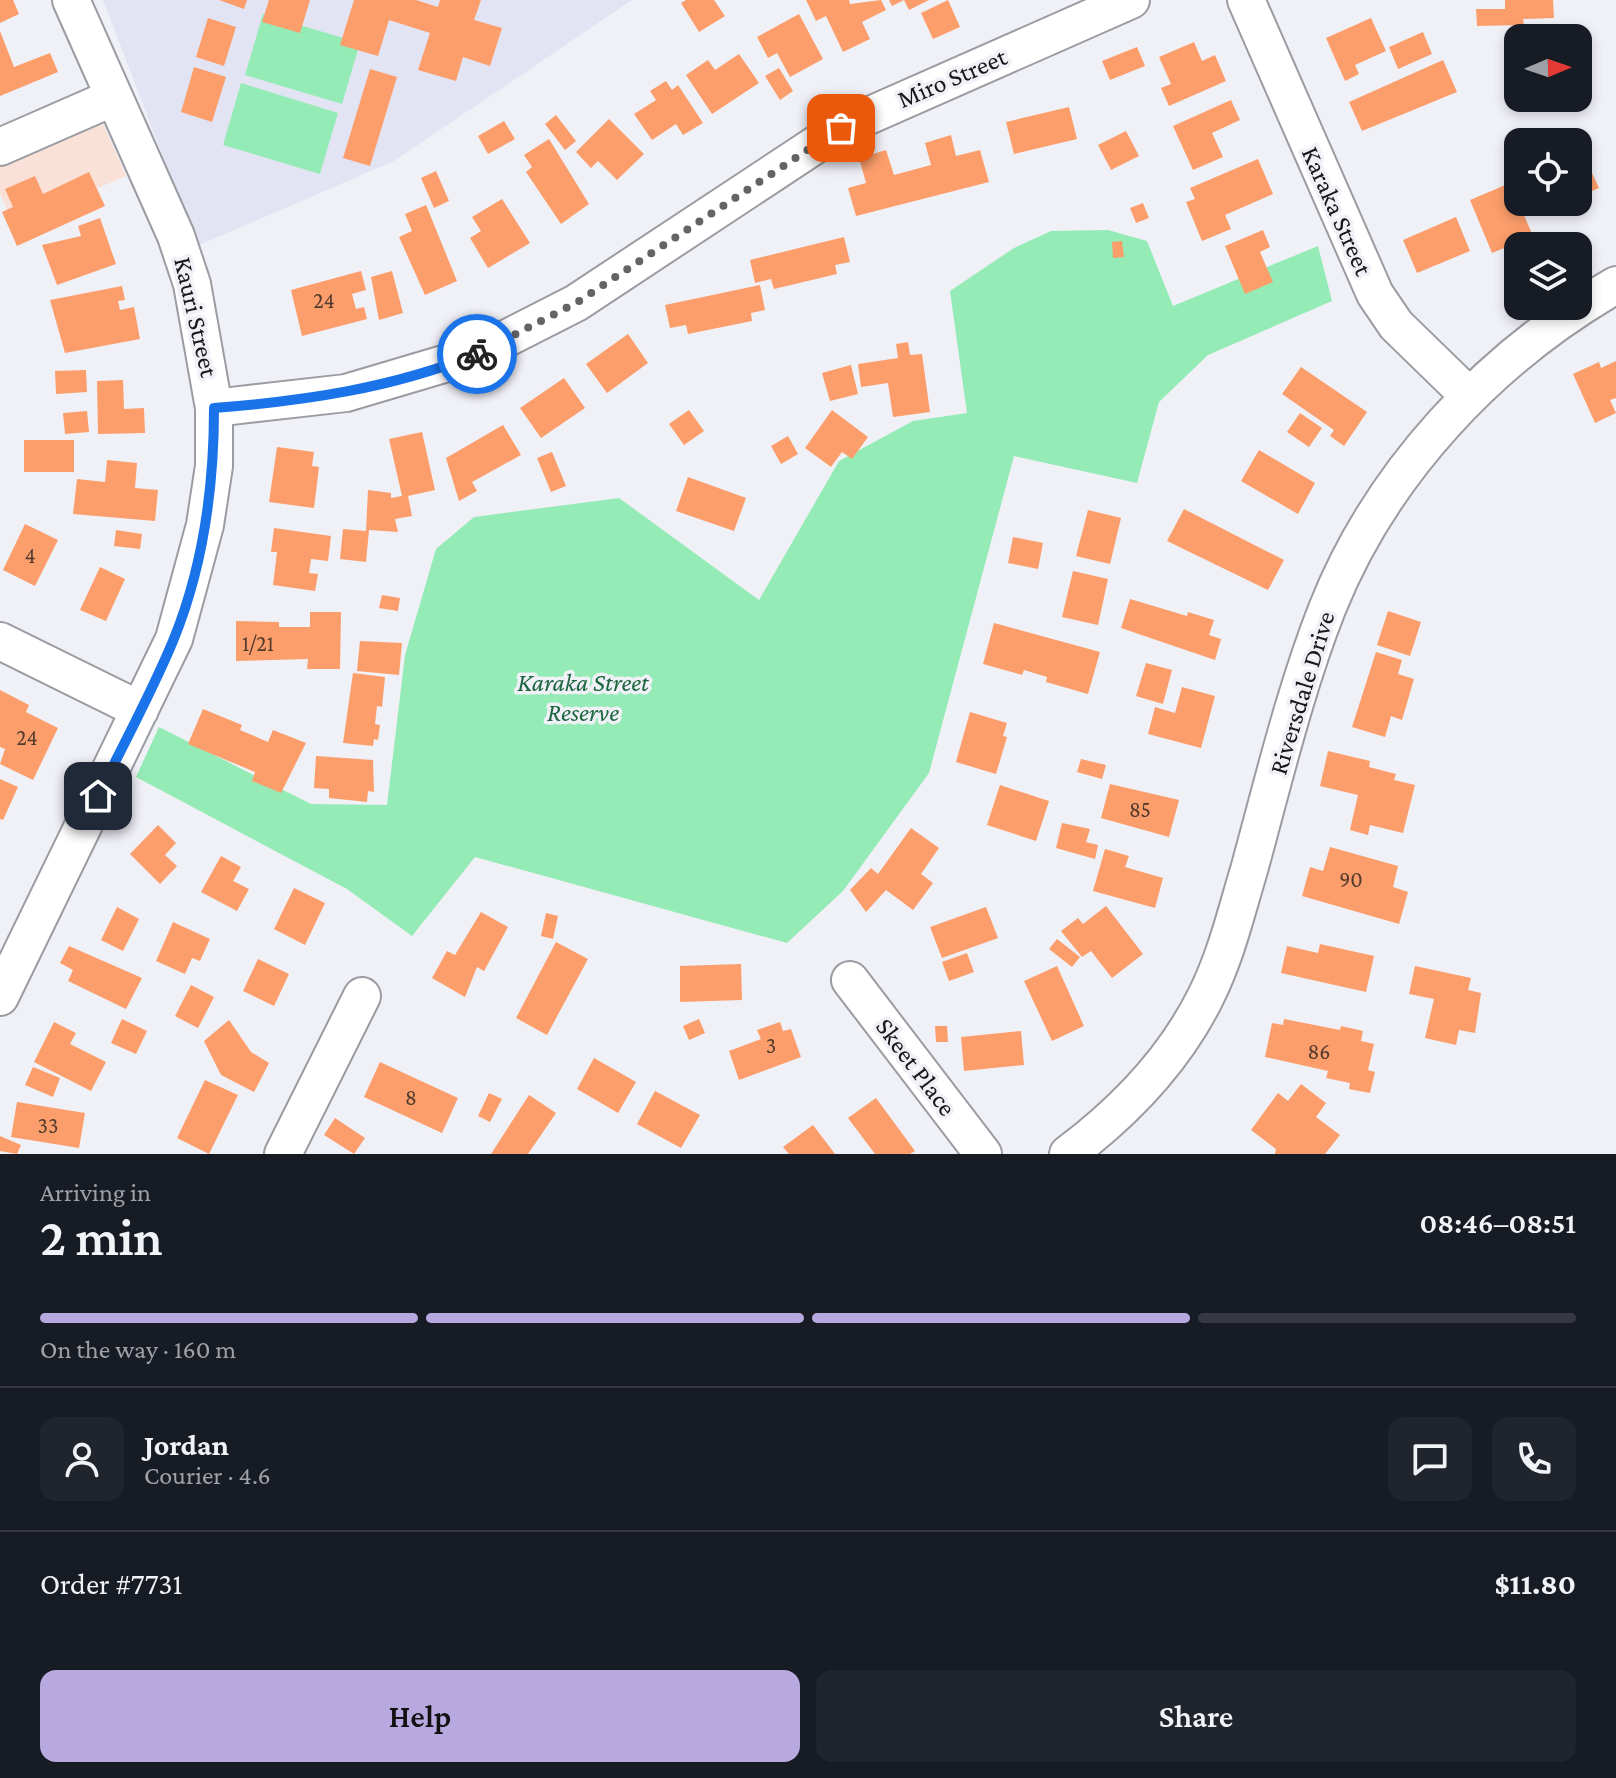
<!DOCTYPE html>
<meta charset="utf-8">
<style>
body{margin:0;font-family:"Crimson Pro",serif;background:#20242c;color:#f1f3f6;height:100vh;display:flex;flex-direction:column;font-size:30px;white-space:nowrap}
*{box-sizing:border-box;margin:0}
p{font-size:26px;color:#9ea1a6}
.icon{flex:none;width:44px;height:44px;fill:none;stroke:currentColor;stroke-width:2;stroke-linecap:round;stroke-linejoin:round}
.map{position:relative;height:1154px;overflow:hidden}
.drawer{display:flex;flex-direction:column;background:#171b24;flex:1}
.drawer>*{flex:none}
.needle{width:52px;rotate:88deg}
.controls{position:absolute;left:1504px;top:24px;display:grid;gap:16px}
.controls a{display:grid;place-items:center;width:88px;height:88px;border-radius:16px;background:#171b24;box-shadow:0 4px 12px #0003;font-size:40px}
.pin{position:absolute;display:grid;place-items:center;width:68px;height:68px;color:#fff;margin:-34px;border-radius:16px;box-shadow:0 4px 12px #0006}
.courier{position:absolute;display:grid;place-items:center;width:80px;height:80px;margin:-40px;border:6px solid #1a73e8;border-radius:50%;background:#fff;color:#222;box-shadow:0 2px 10px #0007}
.overview em{font-style:normal;font-weight:600}
.overview div{display:flex;flex-direction:column-reverse}
.overview{display:flex;align-items:center;justify-content:space-between;height:136px;padding:0 40px}
h1{font-size:52px;font-weight:600;line-height:60px}
.bar{display:grid;grid-template-columns:repeat(4,1fr);gap:12px 8px;align-content:center;height:96px;padding:0 40px}
.bar i{height:10px;border-radius:6px;background:#363941}
.bar .on{background:#b7a8e0}
.bar p{grid-column:span 4}
.line{display:flex;align-items:center;gap:20px;padding:0 40px;border-top:2px solid #363941}
.line div{flex:1}
.round{display:grid;place-items:center;flex:none;width:84px;height:84px;border-radius:16px;background:#20242c}
.primary-button{display:flex;gap:16px;margin-top:auto;padding:16px 40px}
.primary-button a{flex:1;height:92px;border-radius:16px;background:#b7a8e0;color:#111;font-size:32px;font-weight:600;line-height:92px;text-align:center}
.primary-button a+a{background:#20242c;color:#f1f3f6}
.map>svg:first-child{display:block}
.commercial{fill:#fae1d8}
.built{fill:#e3e4f3}
.green{fill:#95ebb5}
.building{fill:#fc9e6b}
.lines{fill:none;stroke-linecap:round;stroke-linejoin:round}
.minor-casing{stroke:#9b9ba2;stroke-width:40}
.minor{stroke:#fff;stroke-width:36}
.done{stroke:#646467;stroke-width:8;stroke-dasharray:0 14.4}
.route{stroke:#1a73e8;stroke-width:10}
.labels{text-anchor:middle;dominant-baseline:central;stroke-width:7;stroke-linejoin:round;paint-order:stroke}
.number-label{font-size:22px;fill:#513a2e}
.street-label{font-size:26px;fill:#18181a;stroke:#f0f0f7}
.park-label{font-size:26px;font-style:italic;fill:#1d663f;stroke:#f0f0f7}
</style>
<div class="map">
<svg width="1616" height="1154" viewBox="0 0 1616 1154">
<rect width="100%" height="100%" fill="#f0f0f7"/>
<!-- commercial -->
<path class="commercial" d="M94,103L126,176L14,225L0,193V144Z"/>
<!-- built -->
<path class="built" d="M103,0H632L394,161L197,246Z"/>
<!-- green -->
<path class="green" d="M263,14L360,43L342,104L245,75Z
M241,83L338,113L320,174L223,145Z
M1108,230L1147,241L1173,306L1318,246L1332,301L1208,355L1159,402L1137,483L1014,456L929,773L843,891L787,943L475,857L412,936L347,889L136,777L159,727L311,804L387,805L405,655L436,549L474,517L619,498L759,600L839,461L913,421L967,413L950,291L1014,248L1051,231Z"/>
<!-- building -->
<path class="building" d="M0,0H13L19,14L0,23Z
M219,0H247L244,9Z
M269,0H310L300,33L262,22Z
M354,0H416L438,7L440,0H481L474,20L502,28L490,66L463,57L456,81L418,70L430,33L389,20L378,56L340,45Z
M686,0H714L725,16L699,32L681,3Z
M806,0H849L850,4L881,0L886,10L862,22L870,39L843,52L826,16L816,21Z
M889,0H929L909,10L904,0L892,6Z
M948,0L960,27L933,39L921,13Z
M1505,0H1553L1554,18L1523,19L1524,25L1477,26L1476,9H1505Z
M799,14L823,59L790,77L777,53L768,58L757,37Z
M208,18L236,27L224,66L196,57Z
M1371,18L1386,51L1355,65L1359,74L1345,81L1326,38Z
M0,31L14,67L50,53L58,72L0,96Z
M1423,32L1432,54L1398,69L1389,47Z
M1194,42L1202,61L1215,55L1226,81L1169,106L1161,88L1171,84L1159,57Z
M1137,47L1145,66L1110,80L1102,61Z
M739,54L759,83L712,114L686,75L708,60L715,70Z
M1443,60L1457,92L1362,131L1349,102Z
M194,67L226,77L212,122L181,112Z
M779,68L793,91L780,100L765,76Z
M370,69L397,77L370,166L343,158Z
M666,81L672,90L678,85L703,123L683,135L676,124L652,140L634,114L656,100L650,91Z
M1231,100L1240,120L1212,133L1223,157L1193,170L1173,126Z
M1069,107L1077,139L1014,154L1006,122Z
M556,115L576,141L565,150L545,124Z
M609,119L644,154L617,180L598,161L591,168L576,152Z
M504,121L515,139L488,154L478,136Z
M1126,131L1139,156L1111,170L1098,145Z
M951,135L956,156L980,150L989,182L856,216L848,188L866,183L859,158L886,150L894,175L931,165L925,143Z
M549,139L589,204L561,224L526,172L532,167L524,155Z
M1584,156L1599,188L1578,197V158Z
M1258,159L1273,194L1225,215L1231,229L1202,241L1186,202L1195,199L1190,188Z
M436,171L449,201L434,208L421,178Z
M89,172L105,206L17,246L2,212L13,207L5,189L35,176L43,194Z
M1510,183L1533,236L1492,253L1470,200Z
M502,199L530,243L488,268L470,238L481,231L472,217Z
M1143,203L1149,218L1136,223L1130,208Z
M426,205L457,281L425,295L399,237L412,231L405,214Z
M1456,217L1470,251L1417,273L1403,240Z
M100,218L116,264L57,285L42,245L81,236L78,226Z
M1263,230L1270,247L1260,252L1273,282L1245,294L1225,246Z
M844,237L850,262L835,265L837,274L774,289L771,279L755,283L750,260Z
M1122,241L1124,257L1113,258L1112,242Z
M361,271L366,290L352,294L356,309L364,307L367,319L302,336L291,290Z
M392,271L403,313L379,320L371,277Z
M760,285L765,310L751,313L752,321L688,334L686,325L670,328L665,305Z
M122,286L125,300L118,301L120,310L134,307L140,339L65,353L50,300Z
M628,334L648,363L607,393L586,364Z
M908,342L910,355L922,354L930,412L893,417L888,383L861,387L858,364L898,358L896,344Z
M1616,361V398L1610,400L1616,413L1595,423L1573,374L1599,362L1601,368Z
M851,365L858,394L830,401L822,373Z
M1301,367L1367,412L1344,446L1330,436L1334,430L1282,394Z
M86,370L87,392L56,394L55,371Z
M564,378L585,408L541,438L520,408Z
M123,380L124,409L144,408L145,433L98,434L97,381Z
M689,410L704,431L684,445L669,424Z
M832,410L868,437L852,459L842,452L831,467L805,448Z
M87,411L89,432L65,434L63,413Z
M1300,413L1322,428L1309,447L1287,432Z
M503,425L521,455L472,482L477,491L459,501L446,458Z
M422,432L435,490L408,496L412,516L395,519L398,532L369,530L366,562L340,559L343,529L366,531L368,490L391,493V498L402,496L389,439Z
M788,436L798,454L781,464L771,446Z
M24,440H74V472H24Z
M277,447L314,452L312,466L319,467L314,508L269,502Z
M1259,450L1315,483L1298,514L1241,481Z
M552,452L566,486L551,492L537,458Z
M107,460L137,463L135,488L158,490L155,521L73,514L77,479L105,482Z
M688,477L746,498L734,531L676,511Z
M1184,509L1284,560L1268,590L1167,541Z
M1088,510L1121,518L1110,564L1076,556Z
M25,524L58,540L35,586L3,570Z
M274,528L331,536L328,561L311,559L309,573L318,574L315,591L273,585L277,552H271Z
M116,530L142,534L140,549L114,546Z
M1013,537L1043,543L1038,569L1008,563Z
M100,567L125,579L106,621L80,610Z
M1073,571L1108,579L1098,625L1062,617Z
M382,595L400,598L398,611L379,608Z
M1130,599L1187,616L1188,612L1214,620L1209,635L1221,639L1215,660L1121,628Z
M1388,611L1421,622L1410,656L1377,645Z
M310,612H341L340,669H307L308,659L236,661V621L279,622V627H310Z
M994,623L1100,652L1088,694L1046,682L1047,677L1024,670L1022,675L983,664Z
M360,641L402,643L399,675L357,671Z
M1376,652L1402,660L1398,674L1414,679L1402,720L1391,716L1385,737L1352,727Z
M1146,663L1172,670L1163,704L1136,696Z
M353,673L385,677L382,707L377,706L375,724L380,725L378,740L374,739L373,746L343,743Z
M1182,687L1215,696L1201,748L1148,734L1155,707L1175,713Z
M0,690L29,705L26,712L58,728L33,780L0,764L5,749L0,747Z
M203,709L242,725L240,730L268,742L273,730L306,743L281,793L252,781L255,772L188,744Z
M970,712L1007,723L1003,736L1007,737L996,774L956,762Z
M1328,751L1370,761L1369,767L1396,774L1394,780L1415,785L1403,833L1370,825L1368,835L1350,830L1358,795L1320,786Z
M316,756L373,760L374,792L368,791L367,802L329,798V789L314,788Z
M1081,759L1106,765L1102,779L1077,772Z
M0,779L18,787L3,820L0,819Z
M1110,784L1179,800L1169,837L1101,818Z
M1000,785L1049,801L1036,841L987,825Z
M1062,823L1090,829L1086,842L1098,845L1095,859L1056,848Z
M158,825L176,843L165,855L177,866L160,884L130,854Z
M911,828L939,848L921,874L933,883L913,910L886,890L866,912L850,890L871,868L878,874Z
M1330,847L1398,866L1393,887L1408,892L1399,924L1302,896L1310,867L1323,871Z
M1105,849L1129,856L1125,867L1163,878L1155,908L1093,891Z
M221,856L241,867L233,881L249,889L237,911L201,892Z
M294,888L325,903L305,945L274,929Z
M1106,906L1143,954L1112,978L1091,951L1082,957L1061,931L1078,918L1083,924Z
M117,907L139,919L123,951L101,940Z
M986,907L998,938L942,958L930,927Z
M481,912L508,927L484,971L477,967L465,997L432,978L447,951L455,955Z
M546,913L558,916L553,939L541,936Z
M173,922L210,939L200,961L192,958L185,974L156,961Z
M1057,939L1080,957L1072,967L1049,949Z
M556,942L588,959L547,1035L516,1018Z
M1320,944L1374,956L1366,992L1281,973L1287,946L1318,953Z
M69,946L142,978L126,1009L68,981L73,970L60,963Z
M967,953L974,972L949,981L942,962Z
M258,959L289,974L274,1006L243,991Z
M741,964L742,1000L680,1002V966Z
M1057,966L1084,1026L1052,1041L1024,981Z
M1415,966L1471,978L1468,990L1481,993L1475,1033L1459,1030L1456,1045L1425,1038L1434,999L1409,994Z
M191,985L214,997L198,1028L175,1016Z
M122,1019L147,1031L136,1054L111,1043Z
M699,1019L705,1033L689,1040L683,1026Z
M1284,1019L1340,1030L1341,1026L1363,1031L1361,1041L1374,1044L1368,1070L1375,1072L1370,1093L1349,1089L1350,1083L1326,1078L1328,1071L1265,1057L1272,1023L1283,1025Z
M229,1020L251,1052L269,1063L254,1092L221,1075L204,1041Z
M54,1022L76,1033L70,1044L106,1062L91,1091L34,1062Z
M780,1022L783,1031L791,1029L801,1057L739,1080L729,1051L761,1039L757,1030Z
M935,1026H947L948,1042H936Z
M1021,1031L1024,1065L964,1071L961,1037Z
M594,1058L636,1082L618,1113L577,1089Z
M380,1062L458,1098L442,1133L364,1097Z
M33,1067L60,1078L53,1097L25,1085Z
M205,1080L238,1095L209,1154L177,1138Z
M1301,1084L1326,1103L1316,1117L1340,1135L1325,1154H1275L1276,1149L1251,1130L1278,1093L1288,1101Z
M655,1091L700,1115L681,1148L637,1124Z
M489,1093L502,1099L490,1122L478,1116Z
M529,1095L556,1113L528,1154H491Z
M876,1098L915,1151L910,1154H875L848,1118Z
M17,1102L85,1113L79,1148L11,1137Z
M335,1118L365,1138L354,1154L324,1135Z
M813,1125L835,1154H789L783,1147Z
M0,1136L21,1145L17,1154L0,1151Z"/>
<g class="lines">
<!-- minor casing -->
<g class="minor-casing">
<path id="minor" d="M1246,0L1375,294L1396,325L1469,396
M0,147L112,98
M214,408L346,393L474,355L576,303L841,128L1131,0
M0,641L140,710
M850,980L983,1154
M0,997L174,639L205,525L214,466V408L192,284L176,236L71,0
M283,1154L362,996
M1068,1154C1124,1112 1175,1059 1206,996C1226,956 1236,913 1249,870C1273,783 1294,693 1327,609C1381,473 1489,358 1616,285"/>
</g>
<!-- minor -->
<use href="#minor" class="minor"/>
</g>
<g class="lines">
<!-- done -->
<path class="done" d="M477,354L576,303L841,128"/>
<!-- route -->
<path class="route" d="M98,796C123,745 151,694 173,641C203,568 214,486 214,408C304,401 393,388 477,354"/>
</g>
<g class="labels">
<!-- number labels -->
<g class="number-label">
<text x="324" y="300">24</text>
<text x="30" y="555">4</text>
<text x="258" y="643">1/21</text>
<text x="27" y="737">24</text>
<text x="1140" y="809">85</text>
<text x="1351" y="879">90</text>
<text x="771" y="1045">3</text>
<text x="1319" y="1051">86</text>
<text x="411" y="1097">8</text>
<text x="48" y="1125">33</text>
</g>
<!-- street labels -->
<g class="street-label">
<text transform="translate(952 78) rotate(-23)">Miro Street</text>
<text transform="translate(1337 211) rotate(66)">Karaka Street</text>
<text transform="translate(196 317) rotate(77)">Kauri Street</text>
<text transform="translate(1302 693) rotate(-73)">Riversdale Drive</text>
<text transform="translate(916 1067) rotate(53)">Skeet Place</text>
</g>
<!-- park labels -->
<g class="park-label">
<text x="583" y="682">Karaka Street<tspan x="583" dy="30">Reserve</tspan></text>
</g>
</g>
</svg>
<div class="controls">
<a><svg class="needle" viewBox="-14 -14 28 28"><path d="M0-13l5 13h-10z" fill="#e53935"/><path d="M0 13l5-13h-10z" fill="#9ea1a6"/></svg></a>
<a><svg class="icon" aria-label="locate" viewBox="0 0 24 24"><circle cx="12" cy="12" r="6"/><path d="M12 2v4M12 18v4M2 12h4M18 12h4"/></svg></a>
<a><svg class="icon" aria-label="layers" viewBox="0 0 24 24"><path d="M12 4l9 5-9 5-9-5zM3 14l9 5 9-5"/></svg></a>
</div>
<div class="pin" style="left:841px;top:128px;background:#ea580c"><svg class="icon" aria-label="bag" viewBox="0 0 24 24"><path d="M5 8h14l-1 12H6zM9 8a3 3 0 0 1 6 0"/></svg></div>
<div class="pin" style="left:98px;top:796px;background:#1f2937"><svg class="icon" aria-label="home" viewBox="0 0 24 24"><path d="M3 11l9-7 9 7M6 9v11h12V9"/></svg></div>
<div class="courier" style="left:477px;top:354px"><svg class="icon" aria-label="bike" viewBox="0 0 24 24"><circle cx="6" cy="16" r="4"/><circle cx="18" cy="16" r="4"/><path d="M6 16l4-8h5l3 8M10 8l3 8H6M13 5h3"/></svg></div>
</div>
<section class="drawer">
<div class="overview"><div><h1>2 min</h1><p>Arriving in</p></div><em>08:46–08:51</em></div>
<div class="bar"><i class="on"></i><i class="on"></i><i class="on"></i><i></i><p>On the way · 160 m</p></div>
<div class="line" style="height:144px"><a class="round"><svg class="icon" aria-label="person" viewBox="0 0 24 24"><circle cx="12" cy="8" r="4"/><path d="M4 21q1-7 8-7t8 7"/></svg></a><div><b>Jordan</b><p>Courier · 4.6</p></div><a class="round"><svg class="icon" aria-label="chat" viewBox="0 0 24 24"><path d="M4 5h16v11H9l-5 4z"/></svg></a><a class="round"><svg class="icon" aria-label="phone" viewBox="0 0 24 24"><path d="M5 4h4l2 5-3 2q2 4 5 5l2-3 5 2v4C11 20 4 13 5 4z"/></svg></a></div>
<div class="line" style="height:104px"><div>Order #7731</div><b>$11.80</b></div>
<div class="primary-button"><a>Help</a><a>Share</a></div>
</section>
